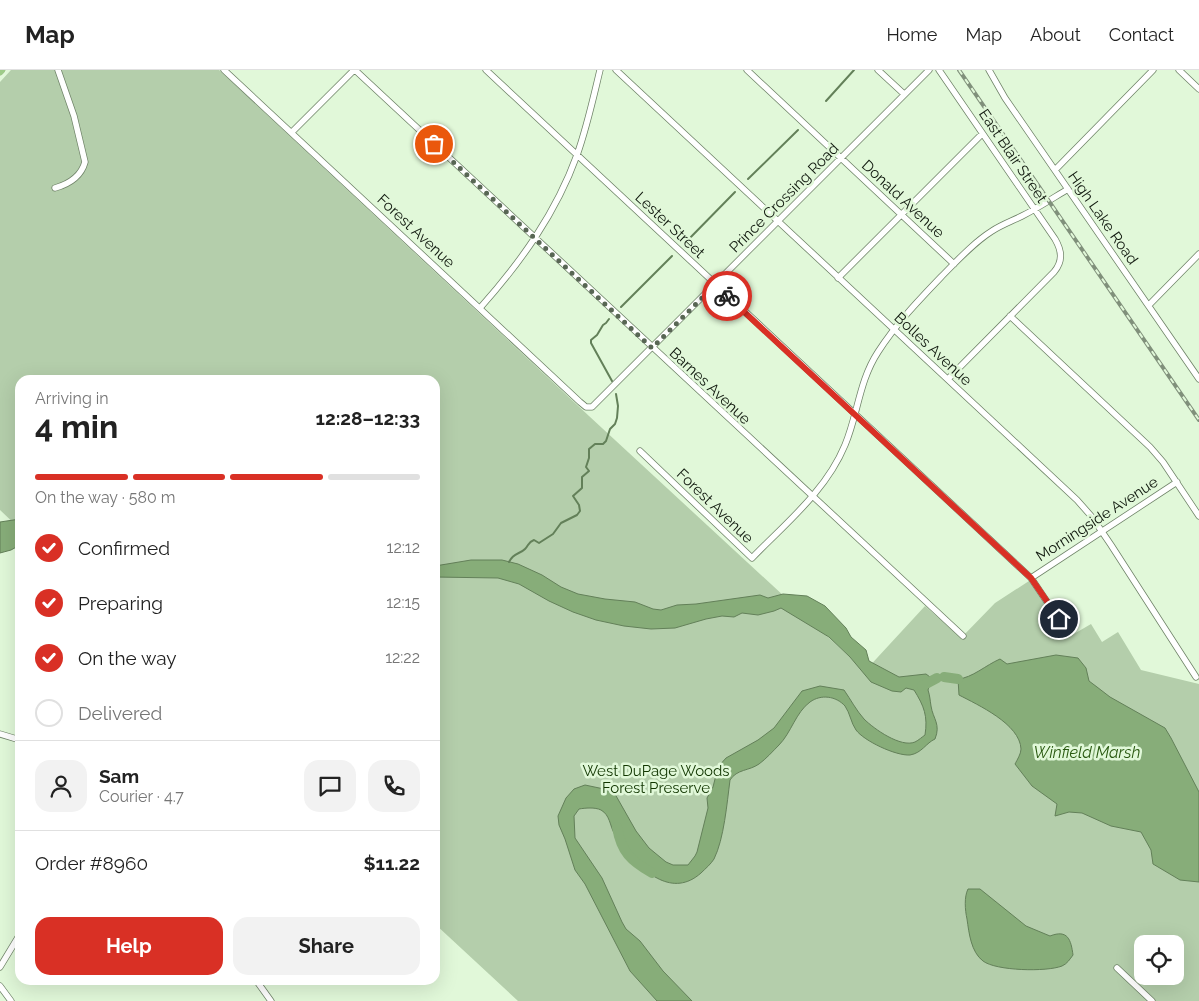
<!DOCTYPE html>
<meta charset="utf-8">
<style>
body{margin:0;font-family:Raleway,sans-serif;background:#f2f2f2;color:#222;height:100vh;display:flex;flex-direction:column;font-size:19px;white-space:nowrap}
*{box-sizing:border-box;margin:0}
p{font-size:16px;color:#767676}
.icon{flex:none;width:28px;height:28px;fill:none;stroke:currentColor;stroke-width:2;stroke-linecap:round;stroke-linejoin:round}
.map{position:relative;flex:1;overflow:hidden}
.drawer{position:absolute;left:15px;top:305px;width:425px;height:610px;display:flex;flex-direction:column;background:#fff;border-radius:15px;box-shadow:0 5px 20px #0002}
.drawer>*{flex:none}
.buttons{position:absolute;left:1134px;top:865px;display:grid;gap:10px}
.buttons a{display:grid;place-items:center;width:50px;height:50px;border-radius:10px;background:#fff;box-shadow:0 5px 20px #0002;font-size:25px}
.pin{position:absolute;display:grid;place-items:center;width:42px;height:42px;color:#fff;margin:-21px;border:2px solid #fff;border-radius:50%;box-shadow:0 1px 5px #0007}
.courier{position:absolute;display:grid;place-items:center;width:50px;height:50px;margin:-25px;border:4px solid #d93025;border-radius:50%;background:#fff;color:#222;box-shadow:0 1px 6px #0007}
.head em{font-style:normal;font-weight:700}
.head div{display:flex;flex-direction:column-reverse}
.head{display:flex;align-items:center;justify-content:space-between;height:85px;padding:0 20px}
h1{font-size:32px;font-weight:700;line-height:38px}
.bar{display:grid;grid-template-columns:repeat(4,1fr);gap:8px 5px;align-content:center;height:60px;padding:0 20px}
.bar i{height:6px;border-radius:4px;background:#e0e0e0}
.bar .selected{background:#d93025}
.bar p{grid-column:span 4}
.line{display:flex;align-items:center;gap:12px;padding:0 20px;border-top:1px solid #e0e0e0}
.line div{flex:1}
.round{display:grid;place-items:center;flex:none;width:52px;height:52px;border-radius:15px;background:#f2f2f2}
ol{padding:0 20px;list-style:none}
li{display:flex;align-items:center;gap:15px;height:55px}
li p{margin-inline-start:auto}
li .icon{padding:5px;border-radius:50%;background:#d93025;color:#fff;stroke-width:4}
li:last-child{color:#767676}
li i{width:28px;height:28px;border:2px solid #e0e0e0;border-radius:50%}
.button{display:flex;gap:10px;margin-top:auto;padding:10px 20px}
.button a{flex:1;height:58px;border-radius:15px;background:#d93025;color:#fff;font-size:20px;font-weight:700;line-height:58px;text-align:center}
.button a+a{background:#f2f2f2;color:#222}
header{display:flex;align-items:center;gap:30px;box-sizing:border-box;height:70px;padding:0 25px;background:#fff;border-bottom:1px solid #e0e0e0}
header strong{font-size:24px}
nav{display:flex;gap:28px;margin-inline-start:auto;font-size:18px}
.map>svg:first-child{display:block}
.green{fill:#b4ceab;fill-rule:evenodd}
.water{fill:#87ad79;stroke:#638059}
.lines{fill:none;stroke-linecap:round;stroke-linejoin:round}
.stream{stroke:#638059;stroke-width:2}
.river{stroke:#87ad79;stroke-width:10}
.minor-casing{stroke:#6f8368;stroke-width:7}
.major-casing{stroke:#fff;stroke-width:8}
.minor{stroke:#fff;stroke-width:5.5}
.major{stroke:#9ecb89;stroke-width:7}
.rail-casing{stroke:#80907b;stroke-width:4}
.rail{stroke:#e1f8d9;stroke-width:2;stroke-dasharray:5.5;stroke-linecap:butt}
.done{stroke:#586654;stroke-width:5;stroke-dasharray:0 9}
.route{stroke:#d93025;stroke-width:6}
.labels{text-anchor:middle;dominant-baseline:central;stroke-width:5;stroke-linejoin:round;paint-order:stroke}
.street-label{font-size:15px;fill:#0f170d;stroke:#e1f8d9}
.park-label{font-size:15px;fill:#113600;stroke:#e1f8d9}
.water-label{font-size:16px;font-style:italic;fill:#295910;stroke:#e1f8d9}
</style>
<header>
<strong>Map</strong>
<nav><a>Home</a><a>Map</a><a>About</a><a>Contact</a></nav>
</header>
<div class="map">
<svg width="1199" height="931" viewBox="0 0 1199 931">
<rect width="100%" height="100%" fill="#e1f8d9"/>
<!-- green -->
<path class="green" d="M11,0H219L589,346L865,601L925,536L961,568L995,533L1029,511L1067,568L1091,554L1102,572L1118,562L1141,600L1199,614V931H518L435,854V310H20V459L0,440V12ZM1142,874H1175V906H1142Z"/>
<!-- water -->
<path class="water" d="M20,449V475L11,480L0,483V452Z
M471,490H502L518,494L542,505L561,517L578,524L605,529L635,532L653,539L661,540L677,535L696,534L760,525L768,528L783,524L807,526L825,536L846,558L851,567L866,580L869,591L899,607L926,604L930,607L931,611L928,620C930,626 930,630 931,636C933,649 941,654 935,669C926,673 922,683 910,685C896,686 864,671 856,660C851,653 850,643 845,636C836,626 821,624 810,632C796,642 791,663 779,675C773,681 766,689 759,694C749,701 737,699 730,710C727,733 724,769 714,789C711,794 705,799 701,803C673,828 644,803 625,779C621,774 617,769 614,763C610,756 610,745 601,740C595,737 585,738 579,739L574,746L575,768L602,808L622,852L626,859L640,871L663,901L692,931H657L630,901L585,814L575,800L565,769L559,755L558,746L566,728L574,719L585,715L604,719L615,724L636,761L649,778L666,792L673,795H688L695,786L697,782L708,738L707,728L713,717L718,697L726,688L758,670L774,658L802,621L820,616L844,620C851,630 856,640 864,649C874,659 901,678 915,672C919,670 922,667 925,665C928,646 924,636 914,620L906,618L901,622L892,621L871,612L850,587L829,567L781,538L774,541L758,545L742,543L734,547L722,546L706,549L675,558L651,559L624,556L596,550L573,542L549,531L519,514L498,508L435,507V496Z
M1056,585L1078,588L1086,598L1089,611L1097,617L1110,627L1165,658L1171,668L1199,722V812L1180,810L1153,794L1151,780L1141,762L1111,756L1082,743L1069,742L1055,746L1057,734L1032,716L1015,694C1017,690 1021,684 1021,679C1020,654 978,635 959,625L958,609C972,608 986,595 1000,589L1007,594Z
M968,819H980L1026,856L1050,866C1068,859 1071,870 1073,885C1070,889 1067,894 1062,896C1047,902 996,901 983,891C971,882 969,863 967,849C965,840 964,827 968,819Z"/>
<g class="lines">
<!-- stream -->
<path class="stream" d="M826,31L854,0
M748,109L798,60
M685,173L735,122
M621,237L672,186
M609,249L606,253L603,255L597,265L591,270V273L612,311
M509,492C514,482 519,485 525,479C529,475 528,472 534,470L539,473L553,464L561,453L577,445L580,441L579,435L573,426L582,418V407L589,401L586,397L589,388V379L595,374H603L606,371L610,359L615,354L617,348L618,336L616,324"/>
<!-- river -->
<path class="river" d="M944,607L958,609
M922,616L937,608
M617,757C621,782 631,791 652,803"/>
<!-- minor casing -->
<g class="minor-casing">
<path id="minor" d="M224,0L580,332L586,337H592L929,0
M355,0L963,566
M486,0L1031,508L1068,563
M616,0L1077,430L1092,447L1111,475L1196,607
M747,0L954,194
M878,0L904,24
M939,0L1055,169C1062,181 1063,191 1054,202L948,309
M989,0L1005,28L1199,309
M1179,0L1199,19
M292,62L354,0
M1055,100L1153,0
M55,118C69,114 81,107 85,92L74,46L58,0
M838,208L982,64
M1149,235L1199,184
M480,238C521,192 556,143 577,85C587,57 593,29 600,0
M1010,246L1150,377L1163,392L1199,446
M640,381L752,488C786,453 826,421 845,375C858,344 859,311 878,282C896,254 918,231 941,207C957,191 973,173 992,161C1001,155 1012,151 1022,146C1038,138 1053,128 1068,119
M1031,508L1177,412
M0,664L20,670
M0,897L20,864
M1117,898L1152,931
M256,910L271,931
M0,916L11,931"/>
</g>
<!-- major casing -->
<g class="major-casing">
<path id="major" d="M0,2L2,0"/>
</g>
<!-- minor -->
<use href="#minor" class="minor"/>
<!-- major -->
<use href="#major" class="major"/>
<!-- rail casing -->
<g class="rail-casing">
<path id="rail" d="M959,0L1199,350"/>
</g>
<!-- rail -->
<use href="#rail" class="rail"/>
</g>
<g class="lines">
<!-- done -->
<path class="done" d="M434,74L652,278L715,215L727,226"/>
<!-- route -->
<path class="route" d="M727,226L1031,508L1059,549"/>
</g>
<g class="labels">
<!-- street labels -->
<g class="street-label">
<text transform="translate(1013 86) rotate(56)">East Blair Street</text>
<text transform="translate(784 128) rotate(-45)">Prince Crossing Road</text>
<text transform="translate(903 129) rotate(43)">Donald Avenue</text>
<text transform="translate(1103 148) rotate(55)">High Lake Road</text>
<text transform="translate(670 155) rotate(43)">Lester Street</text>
<text transform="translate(416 161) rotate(43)">Forest Avenue</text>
<text transform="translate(933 279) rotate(43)">Bolles Avenue</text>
<text transform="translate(710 316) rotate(43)">Barnes Avenue</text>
<text transform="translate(715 436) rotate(44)">Forest Avenue</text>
<text transform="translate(1097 449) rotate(-33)">Morningside Avenue</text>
</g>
<!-- park labels -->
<g class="park-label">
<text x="656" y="701">West DuPage Woods<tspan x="656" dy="17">Forest Preserve</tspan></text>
</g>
<!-- water labels -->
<g class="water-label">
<text x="1087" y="682">Winfield Marsh</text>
</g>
</g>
</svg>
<div class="buttons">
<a><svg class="icon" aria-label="locate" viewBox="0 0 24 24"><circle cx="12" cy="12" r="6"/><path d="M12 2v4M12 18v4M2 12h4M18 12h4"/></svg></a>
</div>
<div class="pin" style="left:434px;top:74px;background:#ea580c"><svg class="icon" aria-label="bag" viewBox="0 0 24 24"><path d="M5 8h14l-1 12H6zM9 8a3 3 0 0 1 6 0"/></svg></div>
<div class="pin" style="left:1059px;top:549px;background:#1f2937"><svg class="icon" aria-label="home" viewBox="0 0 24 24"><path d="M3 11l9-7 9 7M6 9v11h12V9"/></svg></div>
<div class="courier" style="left:727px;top:226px"><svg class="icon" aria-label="bike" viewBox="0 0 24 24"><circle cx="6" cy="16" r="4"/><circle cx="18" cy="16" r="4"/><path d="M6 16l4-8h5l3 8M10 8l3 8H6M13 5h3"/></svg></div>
<section class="drawer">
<div class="head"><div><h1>4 min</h1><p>Arriving in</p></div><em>12:28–12:33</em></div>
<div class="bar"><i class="selected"></i><i class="selected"></i><i class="selected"></i><i></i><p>On the way · 580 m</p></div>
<ol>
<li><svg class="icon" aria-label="check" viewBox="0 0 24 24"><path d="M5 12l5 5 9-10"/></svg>Confirmed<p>12:12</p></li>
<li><svg class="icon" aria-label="check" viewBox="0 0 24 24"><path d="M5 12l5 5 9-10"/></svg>Preparing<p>12:15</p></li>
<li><svg class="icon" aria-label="check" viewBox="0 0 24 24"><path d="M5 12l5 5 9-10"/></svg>On the way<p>12:22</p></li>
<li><i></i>Delivered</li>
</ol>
<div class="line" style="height:90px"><a class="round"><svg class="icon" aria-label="person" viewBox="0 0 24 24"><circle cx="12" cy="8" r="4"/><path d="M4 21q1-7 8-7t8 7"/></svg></a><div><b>Sam</b><p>Courier · 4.7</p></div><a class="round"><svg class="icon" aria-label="chat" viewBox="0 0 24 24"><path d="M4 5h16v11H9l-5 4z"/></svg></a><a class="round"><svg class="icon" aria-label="phone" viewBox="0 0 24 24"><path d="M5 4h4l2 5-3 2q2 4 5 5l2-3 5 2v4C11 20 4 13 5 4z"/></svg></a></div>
<div class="line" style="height:65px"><div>Order #8960</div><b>$11.22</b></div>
<div class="button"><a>Help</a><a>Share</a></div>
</section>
</div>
